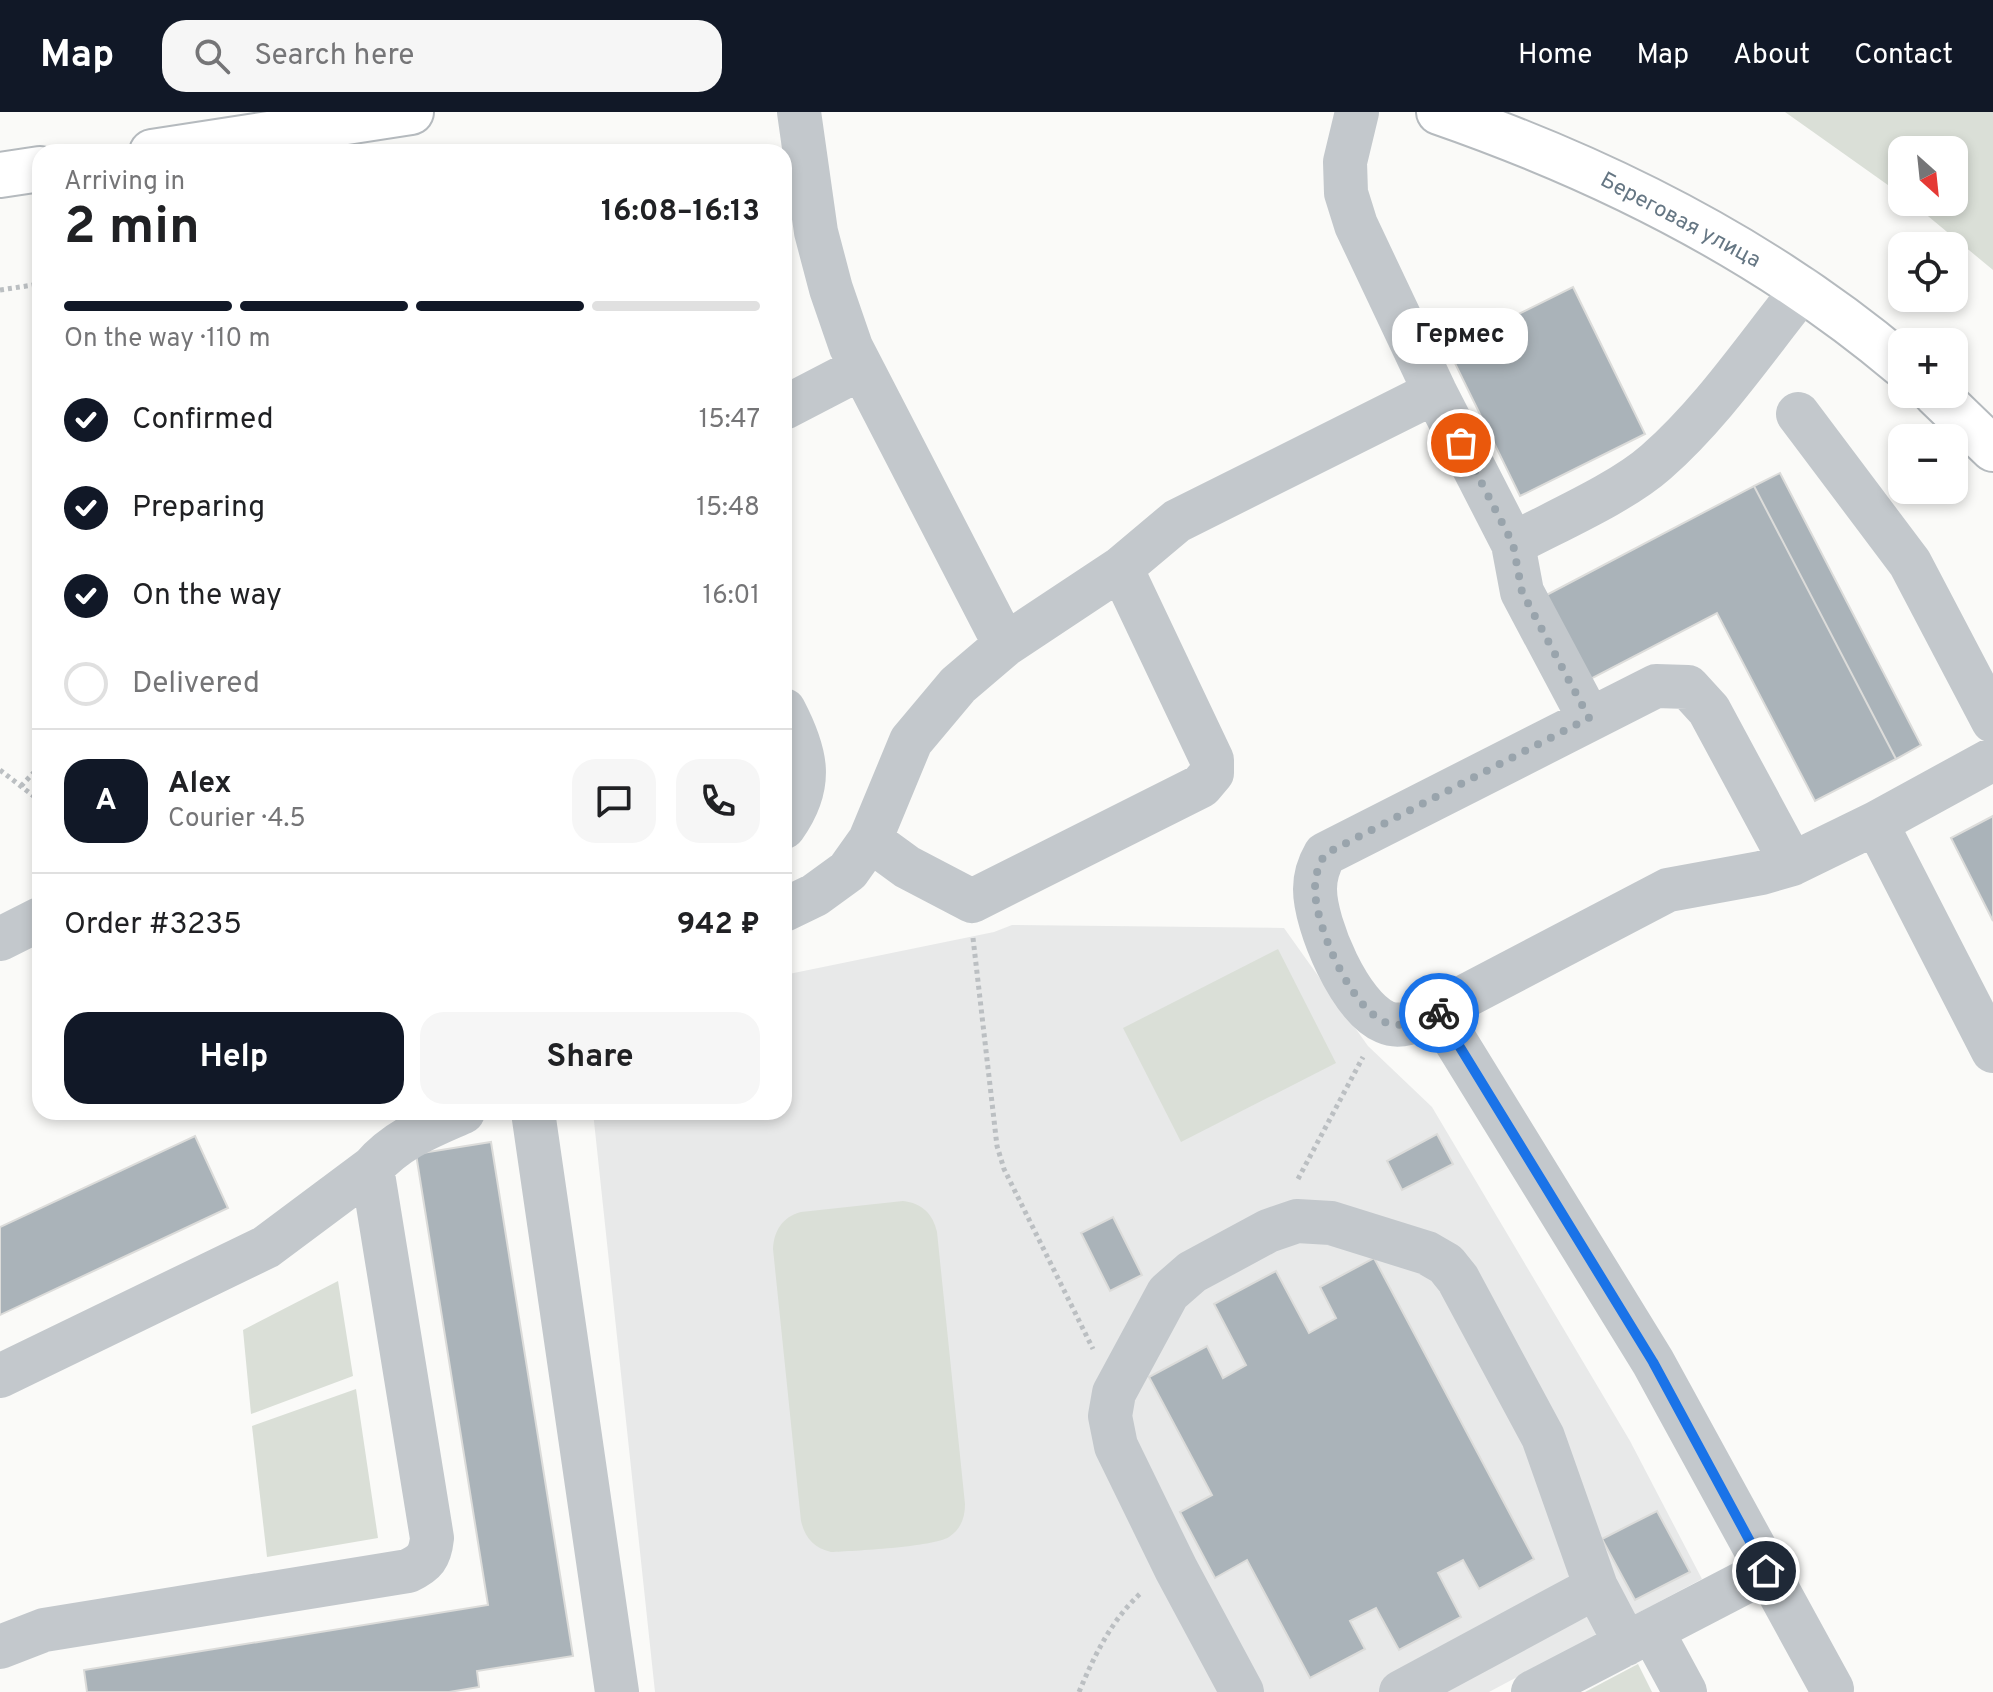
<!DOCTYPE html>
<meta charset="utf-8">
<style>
body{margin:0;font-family:Overpass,sans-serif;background:#f6f6f6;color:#202124;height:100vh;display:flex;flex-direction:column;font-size:30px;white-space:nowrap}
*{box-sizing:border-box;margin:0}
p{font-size:26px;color:#757577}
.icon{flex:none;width:44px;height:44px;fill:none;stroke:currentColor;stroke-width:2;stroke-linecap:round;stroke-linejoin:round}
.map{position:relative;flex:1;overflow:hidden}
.details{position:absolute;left:32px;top:32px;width:760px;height:976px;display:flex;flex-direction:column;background:#fff;border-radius:24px;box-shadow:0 4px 12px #0003}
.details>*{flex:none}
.needle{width:52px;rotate:153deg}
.fabs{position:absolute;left:1888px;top:24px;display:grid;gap:16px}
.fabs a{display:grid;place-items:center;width:80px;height:80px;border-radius:16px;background:#fff;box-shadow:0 4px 12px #0003;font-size:40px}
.pin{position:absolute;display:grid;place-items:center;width:68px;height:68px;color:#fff;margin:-34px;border:4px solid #fff;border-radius:50%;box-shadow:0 2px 8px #0007}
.courier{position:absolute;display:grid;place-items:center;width:80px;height:80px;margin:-40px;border:6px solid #1a73e8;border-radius:50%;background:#fff;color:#222;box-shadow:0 2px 10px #0007}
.bubble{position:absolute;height:56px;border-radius:24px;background:#fff;box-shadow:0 4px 12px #0003;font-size:26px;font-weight:700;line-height:56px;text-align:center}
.overview em{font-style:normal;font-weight:700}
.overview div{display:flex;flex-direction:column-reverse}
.overview{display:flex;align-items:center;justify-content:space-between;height:136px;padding:0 32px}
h1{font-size:52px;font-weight:700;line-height:60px}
.bar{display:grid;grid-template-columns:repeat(4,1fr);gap:12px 8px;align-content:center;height:96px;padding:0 32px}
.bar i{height:10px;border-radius:6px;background:#e0e0e0}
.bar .active{background:#111827}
.bar p{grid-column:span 4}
.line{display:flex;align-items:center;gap:20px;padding:0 32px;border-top:2px solid #e0e0e0}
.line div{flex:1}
.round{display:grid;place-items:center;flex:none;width:84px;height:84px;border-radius:24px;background:#f6f6f6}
ol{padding:0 32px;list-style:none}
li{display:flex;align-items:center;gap:24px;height:88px}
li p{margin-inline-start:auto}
li .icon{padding:8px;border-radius:50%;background:#111827;color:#fff;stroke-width:4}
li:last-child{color:#757577}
li i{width:44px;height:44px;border:4px solid #e0e0e0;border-radius:50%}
.primary-button{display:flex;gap:16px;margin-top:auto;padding:16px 32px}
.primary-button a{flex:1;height:92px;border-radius:24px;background:#111827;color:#fff;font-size:32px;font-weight:700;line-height:92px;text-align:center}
.primary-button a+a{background:#f6f6f6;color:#202124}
header{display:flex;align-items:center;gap:48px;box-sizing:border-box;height:112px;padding:0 40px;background:#111827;color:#fff}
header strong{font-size:38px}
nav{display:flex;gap:44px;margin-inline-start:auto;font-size:28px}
.search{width:560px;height:72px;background:#f6f6f6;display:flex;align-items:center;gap:20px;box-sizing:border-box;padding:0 28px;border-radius:24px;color:#757577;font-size:30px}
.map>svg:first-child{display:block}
.built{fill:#e8e9e9}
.green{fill:#dadfd7}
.building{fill:#aab3b9;stroke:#dcdcda;stroke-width:2}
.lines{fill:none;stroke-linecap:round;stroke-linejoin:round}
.major-casing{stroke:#b5babe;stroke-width:48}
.path{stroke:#bbbfc2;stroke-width:5;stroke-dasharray:4 4;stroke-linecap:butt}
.minor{stroke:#c3c8cc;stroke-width:44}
.major{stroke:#fff;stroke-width:44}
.done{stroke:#99a4ac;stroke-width:8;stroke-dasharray:0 14.4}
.route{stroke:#1a73e8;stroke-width:10}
.labels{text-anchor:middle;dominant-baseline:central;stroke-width:8;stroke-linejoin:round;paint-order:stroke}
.street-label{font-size:22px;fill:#657683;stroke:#fff}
</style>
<header>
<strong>Map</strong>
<div class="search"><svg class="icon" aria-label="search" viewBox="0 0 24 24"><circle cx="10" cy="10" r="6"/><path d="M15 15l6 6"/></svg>Search here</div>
<nav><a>Home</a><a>Map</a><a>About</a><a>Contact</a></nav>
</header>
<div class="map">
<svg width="1993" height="1580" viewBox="0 0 1993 1580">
<rect width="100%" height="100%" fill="#fafaf8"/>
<!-- built -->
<path class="built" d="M1012,813L1284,816L1368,934L1432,995L1630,1329L1702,1467L1489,1580H655L593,1000H784V863L994,820Z"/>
<!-- green -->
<path class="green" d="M1785,0H1993V158L1911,90H1954V38H1902V83Z
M1278,837L1336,951L1181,1030L1123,916Z
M903,1089C922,1091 933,1102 937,1120L965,1392C965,1406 961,1417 949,1425C933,1435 853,1439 831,1440C814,1436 805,1426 801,1409L773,1137C774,1119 782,1105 801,1100Z
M338,1169L353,1264L251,1302L243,1218Z
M356,1277L378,1426L267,1445L252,1314Z
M1638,1552L1652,1580H1585Z"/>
<!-- building -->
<path class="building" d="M1573,175L1645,322L1520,384L1448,237Z
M1780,361L1921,633L1896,647L1754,374Z
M1754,374L1896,647L1815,689L1717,501L1581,572L1537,488Z
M1993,704V809L1951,726Z
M1437,1022L1453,1052L1402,1078L1387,1049Z
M195,1024L228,1096L0,1203V1115Z
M491,1030L573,1544L477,1559L479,1575L449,1580H87L84,1558L488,1493L416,1042Z
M1113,1105L1142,1163L1110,1179L1081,1121Z
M1374,1146L1534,1447L1479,1477L1463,1448L1438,1461L1461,1505L1399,1538L1376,1496L1350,1509L1365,1537L1310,1566L1247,1448L1215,1466L1180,1400L1212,1383L1149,1265L1207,1234L1223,1266L1246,1253L1214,1192L1276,1159L1309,1221L1336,1206L1320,1175Z
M1657,1399L1690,1460L1635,1488L1602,1427Z"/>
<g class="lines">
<!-- major casing -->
<g class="major-casing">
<path id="major" d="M1439,0C1606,58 1767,139 1902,253
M152,40L411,0
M0,63L40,57
M1936,282L1993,337"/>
</g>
<!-- path -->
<path class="path" d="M0,178L40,172
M0,658L40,689
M21,674L40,654
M973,826L997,1034L1004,1057L1093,1237
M1298,1067L1363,945
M1079,1580C1095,1542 1112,1507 1142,1480"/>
<!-- minor -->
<path class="minor" d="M799,0L816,120L831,177L851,235L1005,533
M1357,0L1345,50L1346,81L1356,113L1435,280L1513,432L1522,480L1589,606
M784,296L861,256
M1798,302L1910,451L1993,609
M1513,432C1556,409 1621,381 1656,350C1713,300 1756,235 1803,177
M784,598C807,642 814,673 784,715
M1876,711L1993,647
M870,728L907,755L972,789L1201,674L1212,661V648L1121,456
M1792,752L1761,761L1668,778L1437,899L1653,1250L1832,1577
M784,798L815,783L848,759L870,728L911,629L958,573L1005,533L1121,456L1177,409L1435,280
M0,827L40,807
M1437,899C1421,906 1403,918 1385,910C1350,895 1315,813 1315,777C1315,764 1318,754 1325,742L1656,574L1688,575L1709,598L1792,752L1876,711L1993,939
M533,1000L617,1580
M0,1264L266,1135L372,1056
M1652,1519L1685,1580
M0,1535L44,1518L408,1459C425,1451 430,1445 432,1426L372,1056C397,1027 429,1015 463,1000
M1242,1580L1176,1457L1116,1334L1110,1304L1114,1281L1168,1181L1192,1160L1268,1119L1297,1109L1331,1111L1427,1141L1446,1152L1458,1167L1543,1325L1596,1475L1626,1532
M1401,1580L1596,1475
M1533,1580L1766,1459"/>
<!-- major -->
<use href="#major" class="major"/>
</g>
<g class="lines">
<!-- done -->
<path class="done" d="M1439,901L1437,899C1421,907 1403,918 1385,910C1350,895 1315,813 1315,777C1315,764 1318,754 1325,742L1589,606L1522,480L1513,432L1461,331"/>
<!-- route -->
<path class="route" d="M1439,901L1653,1250L1766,1459"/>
</g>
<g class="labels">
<!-- street labels -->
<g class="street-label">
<text transform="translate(1680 109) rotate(28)">Береговая улица</text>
</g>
</g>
</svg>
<div class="fabs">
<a><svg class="needle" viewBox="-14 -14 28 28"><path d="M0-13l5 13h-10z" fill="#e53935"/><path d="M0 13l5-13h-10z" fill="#757577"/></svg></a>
<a><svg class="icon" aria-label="locate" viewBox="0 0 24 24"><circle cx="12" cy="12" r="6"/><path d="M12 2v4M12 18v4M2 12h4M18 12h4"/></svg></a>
<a>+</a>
<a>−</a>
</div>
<div class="pin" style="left:1461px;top:331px;background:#ea580c"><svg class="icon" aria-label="bag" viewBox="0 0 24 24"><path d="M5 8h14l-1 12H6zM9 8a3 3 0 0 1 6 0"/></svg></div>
<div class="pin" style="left:1766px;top:1459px;background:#1f2937"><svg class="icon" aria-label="home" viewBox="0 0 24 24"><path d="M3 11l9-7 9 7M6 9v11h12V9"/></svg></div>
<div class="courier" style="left:1439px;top:901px"><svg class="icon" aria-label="bike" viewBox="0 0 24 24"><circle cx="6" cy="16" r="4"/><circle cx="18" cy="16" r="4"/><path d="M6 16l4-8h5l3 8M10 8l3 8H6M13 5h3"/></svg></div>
<div class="bubble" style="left:1392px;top:196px;width:136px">Гермес</div>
<section class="details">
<div class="overview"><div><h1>2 min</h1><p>Arriving in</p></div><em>16:08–16:13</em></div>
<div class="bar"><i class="active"></i><i class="active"></i><i class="active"></i><i></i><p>On the way · 110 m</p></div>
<ol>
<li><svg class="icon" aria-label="check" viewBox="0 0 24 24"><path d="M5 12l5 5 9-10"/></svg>Confirmed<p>15:47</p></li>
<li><svg class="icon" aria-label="check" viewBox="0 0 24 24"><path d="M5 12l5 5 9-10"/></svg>Preparing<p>15:48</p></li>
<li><svg class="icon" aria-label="check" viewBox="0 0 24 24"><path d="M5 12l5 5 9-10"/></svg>On the way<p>16:01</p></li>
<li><i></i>Delivered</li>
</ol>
<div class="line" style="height:144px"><b class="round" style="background:#111827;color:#fff">A</b><div><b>Alex</b><p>Courier · 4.5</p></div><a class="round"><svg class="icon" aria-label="chat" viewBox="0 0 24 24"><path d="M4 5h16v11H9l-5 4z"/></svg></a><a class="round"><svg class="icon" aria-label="phone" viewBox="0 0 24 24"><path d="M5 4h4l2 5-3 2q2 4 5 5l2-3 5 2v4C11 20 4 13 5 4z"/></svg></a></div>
<div class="line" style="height:104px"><div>Order #3235</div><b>942 ₽</b></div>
<div class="primary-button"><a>Help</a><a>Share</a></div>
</section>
</div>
